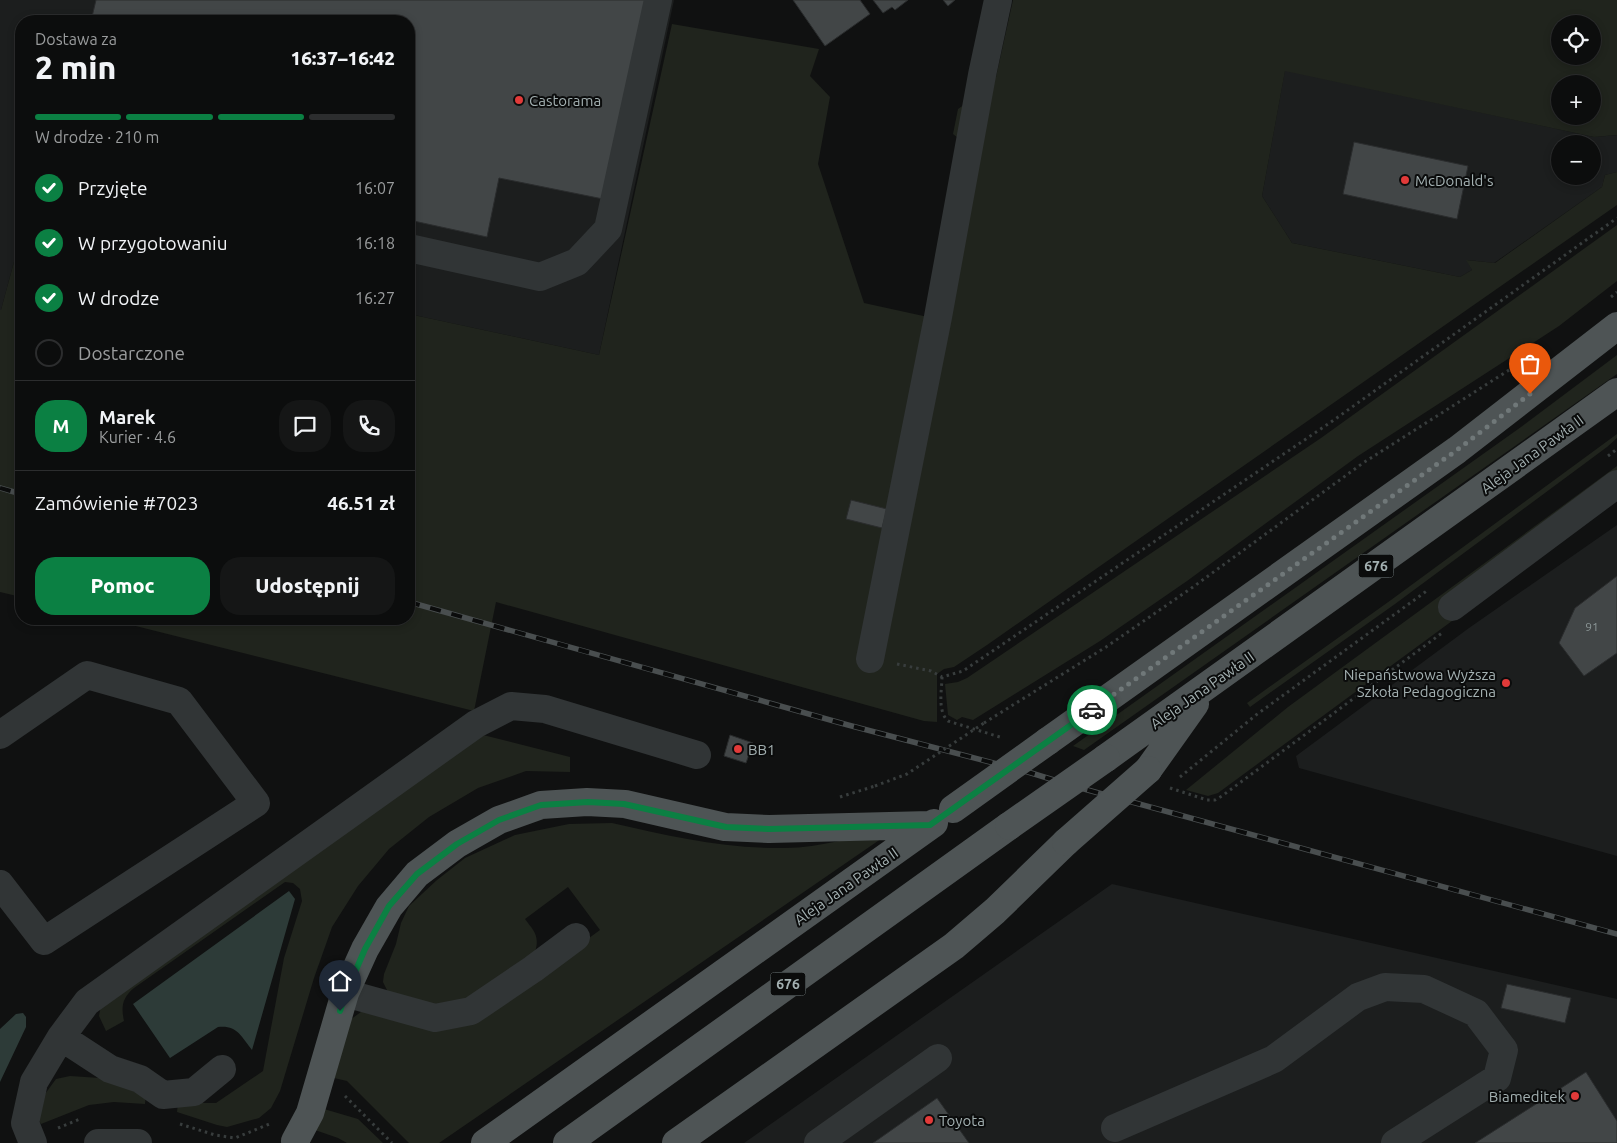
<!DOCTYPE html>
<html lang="pl">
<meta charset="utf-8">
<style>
body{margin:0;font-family:Ubuntu,sans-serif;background:#151616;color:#f1f3f6;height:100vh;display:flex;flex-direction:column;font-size:19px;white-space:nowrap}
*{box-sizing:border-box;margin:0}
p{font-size:16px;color:#9a9c9d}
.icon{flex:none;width:28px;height:28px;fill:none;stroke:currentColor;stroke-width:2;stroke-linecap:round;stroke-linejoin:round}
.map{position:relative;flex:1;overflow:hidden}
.panel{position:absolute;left:15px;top:15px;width:400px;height:610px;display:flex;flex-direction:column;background:#0c0d0d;border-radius:20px;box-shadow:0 2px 8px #0003,0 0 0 1px #2c2d2e}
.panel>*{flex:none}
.fabs{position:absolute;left:1551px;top:15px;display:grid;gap:10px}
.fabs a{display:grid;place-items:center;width:50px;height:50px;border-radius:50%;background:#0c0d0d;box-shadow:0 2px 8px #0003,0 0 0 1px #2c2d2e;font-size:25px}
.pin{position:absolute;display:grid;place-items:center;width:42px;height:42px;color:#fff;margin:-51px -21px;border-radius:50% 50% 50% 0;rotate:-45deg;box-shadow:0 0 5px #0007}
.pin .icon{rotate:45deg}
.courier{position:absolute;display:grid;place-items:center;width:50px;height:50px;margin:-25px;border:4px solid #0b8043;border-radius:50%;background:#fff;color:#222;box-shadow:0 1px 6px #0007}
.headline em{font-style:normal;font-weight:800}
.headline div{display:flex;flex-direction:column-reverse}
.headline{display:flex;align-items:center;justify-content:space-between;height:85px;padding:0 20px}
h1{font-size:32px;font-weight:800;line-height:38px}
.bar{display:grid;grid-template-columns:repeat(4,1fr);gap:8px 5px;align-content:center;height:60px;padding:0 20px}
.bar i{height:6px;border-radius:4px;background:#2c2d2e}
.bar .selected{background:#0b8043}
.bar p{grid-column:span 4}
.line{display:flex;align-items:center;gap:12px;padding:0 20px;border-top:1px solid #2c2d2e}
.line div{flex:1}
.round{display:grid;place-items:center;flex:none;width:52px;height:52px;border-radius:20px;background:#151616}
ol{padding:0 20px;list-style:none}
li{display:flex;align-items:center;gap:15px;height:55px}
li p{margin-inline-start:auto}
li .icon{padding:5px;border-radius:50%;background:#0b8043;color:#fff;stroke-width:4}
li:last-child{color:#9a9c9d}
li i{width:28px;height:28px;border:2px solid #2c2d2e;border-radius:50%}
.primary-button{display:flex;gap:10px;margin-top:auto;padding:10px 20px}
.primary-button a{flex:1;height:58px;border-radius:20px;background:#0b8043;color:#fff;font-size:20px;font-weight:800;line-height:58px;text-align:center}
.primary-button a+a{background:#151616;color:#f1f3f6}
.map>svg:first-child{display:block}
.built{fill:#1c1e1e;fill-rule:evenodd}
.green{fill:#20241d;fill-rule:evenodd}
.water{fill:#2d3b38}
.building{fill:#424647;stroke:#2a2c2d}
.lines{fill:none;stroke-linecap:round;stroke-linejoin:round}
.path{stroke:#383d3d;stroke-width:3;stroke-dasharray:2.5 4;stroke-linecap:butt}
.minor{stroke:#313536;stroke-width:28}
.major{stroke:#4e5455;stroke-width:28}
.rail-casing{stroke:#494e4f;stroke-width:5.5}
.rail{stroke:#0b0c0c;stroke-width:4;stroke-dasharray:11;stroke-linecap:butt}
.path-bridge{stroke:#383d3d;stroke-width:3;stroke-dasharray:2.5 4;stroke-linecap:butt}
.major-bridge{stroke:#4e5455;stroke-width:28}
.done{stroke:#707879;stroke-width:5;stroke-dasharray:0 9}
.route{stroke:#0b8043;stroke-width:6}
.poi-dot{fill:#e13a39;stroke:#0b0c0c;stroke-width:2}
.labels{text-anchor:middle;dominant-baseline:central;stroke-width:4;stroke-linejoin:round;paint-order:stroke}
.number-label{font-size:12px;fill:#8b9696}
.shield{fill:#0b0c0c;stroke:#757f80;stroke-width:1}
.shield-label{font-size:14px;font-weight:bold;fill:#a3b0b1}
.poi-label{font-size:15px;fill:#a3b0b1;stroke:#0b0c0c;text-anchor:start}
.street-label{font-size:15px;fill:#a3b0b1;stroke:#0b0c0c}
</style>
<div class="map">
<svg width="1617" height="1143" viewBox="0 0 1617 1143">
<rect width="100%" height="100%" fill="#101111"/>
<!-- built -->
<path class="built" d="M0,0H674L599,355L409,314V21H21V236L1,310H0Z
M1285,70L1594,137L1617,135V172L1605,175L1602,187L1494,263L1467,260L1472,270L1460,277L1292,243L1262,196ZM1560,144H1592V176H1560Z
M21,338V381L14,380Z
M1617,525V856L1299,768L1296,756L1469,628Z
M1112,884L1617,999V1143H744Z"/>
<!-- green -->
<path class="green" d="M1013,0H1617V135L1594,137L1285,71L1262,196L1292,243L1460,277L1472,270L1466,260L1495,263L1602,187L1605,175L1617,172V205L987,645L954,667L944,669L937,674V722L924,721L496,602L474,711L108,619H409V314L599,355L672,24L819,49L810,76L830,97L818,164L864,303L928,317L966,144L953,134L958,109L968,102L972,72L996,77ZM1560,24H1592V56H1560ZM1560,84H1592V116H1560Z
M1617,225V281L1559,326L1358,456L1187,581L1100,641L973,720L962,717L957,720L948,715L945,684L958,682L967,678L1321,438Z
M21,236V338L15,379L21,381V597L0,592V310H1Z
M1617,355V374L1084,750L1073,746L1521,427Z
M1617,434V438L1607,447L1395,604L1250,707L1247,703L1391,600Z
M1617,466V472L1439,605L1452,621L1218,793L1208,796L1186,790L1288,707Z
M475,733L570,757V772L526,771L478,788L429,817L389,849L358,886L332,927L314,978L280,1091L271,1108L259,1118L227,1127L217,1125L177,1112L178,1103H216L263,1071L284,958L302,901L300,889L293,883L285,882L134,988C122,998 121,1007 124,1021L106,1031L99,1016L102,1000Z
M612,823C669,836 726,849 785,848C821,848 855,835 891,832L439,1143H409L347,1081L334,1078L350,1020L365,1009L486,1013L600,930L568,887L525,919C534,931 540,936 535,952L473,1000L446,1008L389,994L383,982L384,974L396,944L401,923L409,906L437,880L465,858L515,835L569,824Z
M70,1076L115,1079L146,1093L145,1104L114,1102L89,1105L41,1124L37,1118L45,1094L56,1079Z
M324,1109L358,1119L383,1143H347L338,1138L315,1130Z"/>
<!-- water -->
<path class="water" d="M289,891L295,899L252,1050C241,1036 237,1025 218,1027L170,1058L133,1004Z
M23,1013L26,1017V1027L0,1082V1029L16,1014Z"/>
<!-- building -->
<path class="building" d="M96,0H651L608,200L499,178L487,237L409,220V21H91Z
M793,0H860L870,14L825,46Z
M873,0H908L895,10L892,7L883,13Z
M943,0H955L948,6Z
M1354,142L1468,166L1457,219L1343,194Z
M851,500L887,509L882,528L846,519Z
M1617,576V653L1584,676L1559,643L1575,608Z
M730,735L753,743L746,763L724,756Z
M1507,984L1571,998L1565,1023L1501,1008Z
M1586,1072L1617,1121V1143H1475Z
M937,1098L969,1143H873Z"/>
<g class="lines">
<!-- path -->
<path class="path" d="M1611,297L1617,292
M1608,456L1617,449
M897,664L931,671L942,677L963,671L1331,422L1617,218
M942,677C942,689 937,711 948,721L1003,738
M984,723L1106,647L1193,587L1363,463L1517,365
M1180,777L1256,715L1428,590
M1170,788L1207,800H1215L1222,796L1442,633
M840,797L875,786
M345,1096L392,1143
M180,1124L215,1135L235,1138L272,1123
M58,1128L80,1119"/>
<!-- minor -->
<path class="minor" d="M409,248L540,277L577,262L608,229L658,0
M1452,607L1617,484
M870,659L938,317L982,75L998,0
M0,735L87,675L179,701L256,803L44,941L0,884
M345,993L435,1018L471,1011L533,969L576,937
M61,1037L110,1069L140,1079L163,1095L194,1092L222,1069
M1115,1128L1274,1059L1358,997L1385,987L1424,989L1476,1013L1504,1050L1497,1078L1395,1143
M33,1143L25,1123L34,1082L61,1037L87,1002L476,724L511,706L545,709L697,755
M98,1143H138
M818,1143L938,1058"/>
<!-- major -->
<path class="major" d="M1048,741L1457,450L1617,326
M1106,758L1617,392
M1148,770L1195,704
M295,1141L310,1113L345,993L365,949L389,907L417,874L457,844L499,820L541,805L587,802L625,804L725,827L769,829L930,825
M485,1143L934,823
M567,1143L1009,826
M676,1143L954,946L995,911L1066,842"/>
<!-- rail casing -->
<g class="rail-casing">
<path id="rail" d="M0,488L21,494
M409,602L848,725L1028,772L1073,786L1617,934"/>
</g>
<!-- rail -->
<use href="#rail" class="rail"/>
<!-- path-bridge -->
<path class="path-bridge" d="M875,786L907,774L984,723"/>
<!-- major-bridge -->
<path class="major-bridge" d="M953,809L1048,741
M1009,826L1106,758
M1066,842L1148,770"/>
</g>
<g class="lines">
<!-- done -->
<path class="done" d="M1092,710L1457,450L1530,394"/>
<!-- route -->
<path class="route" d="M340,1011L346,993L365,949L389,906L417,874L457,844L499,820L541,805L588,802L624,804L726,827L769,829L930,825L1092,710"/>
</g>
<!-- markers -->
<g class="poi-dot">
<circle cx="519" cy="100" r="5"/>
<circle cx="1405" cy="180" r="5"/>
<circle cx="1506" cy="683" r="5"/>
<circle cx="738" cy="749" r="5"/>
<circle cx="1575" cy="1096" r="5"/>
<circle cx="929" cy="1120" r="5"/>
</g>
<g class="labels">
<!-- number labels -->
<g class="number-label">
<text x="1592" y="626">91</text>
</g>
<!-- shield labels -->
<g class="shield">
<rect x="1358.5" y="554.5" width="35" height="23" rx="4"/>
<rect x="770.5" y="972.5" width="35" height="23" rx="4"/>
</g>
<g class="shield-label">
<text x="1376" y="566">676</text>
<text x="788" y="984">676</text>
</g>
<!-- poi labels -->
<g class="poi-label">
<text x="529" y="100">Castorama</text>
<text x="1415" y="180">McDonald's</text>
<text x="1496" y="674" text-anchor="end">Niepaństwowa Wyższa<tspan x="1496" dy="17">Szkoła Pedagogiczna</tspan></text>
<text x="748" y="749">BB1</text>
<text x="1565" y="1096" text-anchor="end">Biameditek</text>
<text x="939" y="1120">Toyota</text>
</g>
<!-- street labels -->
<g class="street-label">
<text transform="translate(1532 454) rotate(-36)">Aleja Jana Pawła II</text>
<text transform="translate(1202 690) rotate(-35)">Aleja Jana Pawła II</text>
<text transform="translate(846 886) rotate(-35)">Aleja Jana Pawła II</text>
</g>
</g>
</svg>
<div class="fabs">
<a><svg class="icon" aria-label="locate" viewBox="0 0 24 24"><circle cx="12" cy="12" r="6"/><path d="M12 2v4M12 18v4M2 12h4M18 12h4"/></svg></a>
<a>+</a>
<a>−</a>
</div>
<div class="pin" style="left:1530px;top:394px;background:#ea580c"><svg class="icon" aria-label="bag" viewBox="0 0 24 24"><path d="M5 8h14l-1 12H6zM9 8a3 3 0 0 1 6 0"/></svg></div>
<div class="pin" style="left:340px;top:1011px;background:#1f2937"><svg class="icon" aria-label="home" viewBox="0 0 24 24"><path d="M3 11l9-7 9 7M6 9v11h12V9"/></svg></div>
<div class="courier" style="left:1092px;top:710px"><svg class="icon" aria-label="car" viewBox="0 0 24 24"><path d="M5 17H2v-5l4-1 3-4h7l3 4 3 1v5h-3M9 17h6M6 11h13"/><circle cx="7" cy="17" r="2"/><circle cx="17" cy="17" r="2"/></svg></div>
<section class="panel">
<div class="headline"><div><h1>2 min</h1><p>Dostawa za</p></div><em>16:37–16:42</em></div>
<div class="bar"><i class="selected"></i><i class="selected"></i><i class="selected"></i><i></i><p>W drodze · 210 m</p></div>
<ol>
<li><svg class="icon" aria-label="check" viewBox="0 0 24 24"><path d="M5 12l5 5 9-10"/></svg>Przyjęte<p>16:07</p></li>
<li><svg class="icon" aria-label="check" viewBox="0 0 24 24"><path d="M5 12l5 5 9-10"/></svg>W przygotowaniu<p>16:18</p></li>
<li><svg class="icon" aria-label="check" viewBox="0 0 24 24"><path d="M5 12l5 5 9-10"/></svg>W drodze<p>16:27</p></li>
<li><i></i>Dostarczone</li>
</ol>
<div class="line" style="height:90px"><b class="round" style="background:#0b8043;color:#fff">M</b><div><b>Marek</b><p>Kurier · 4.6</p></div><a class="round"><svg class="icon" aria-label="chat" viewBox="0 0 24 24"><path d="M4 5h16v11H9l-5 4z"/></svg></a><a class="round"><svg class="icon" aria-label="phone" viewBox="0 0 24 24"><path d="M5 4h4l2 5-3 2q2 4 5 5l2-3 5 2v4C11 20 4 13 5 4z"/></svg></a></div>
<div class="line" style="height:65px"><div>Zamówienie #7023</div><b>46.51 zł</b></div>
<div class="primary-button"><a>Pomoc</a><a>Udostępnij</a></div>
</section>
</div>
